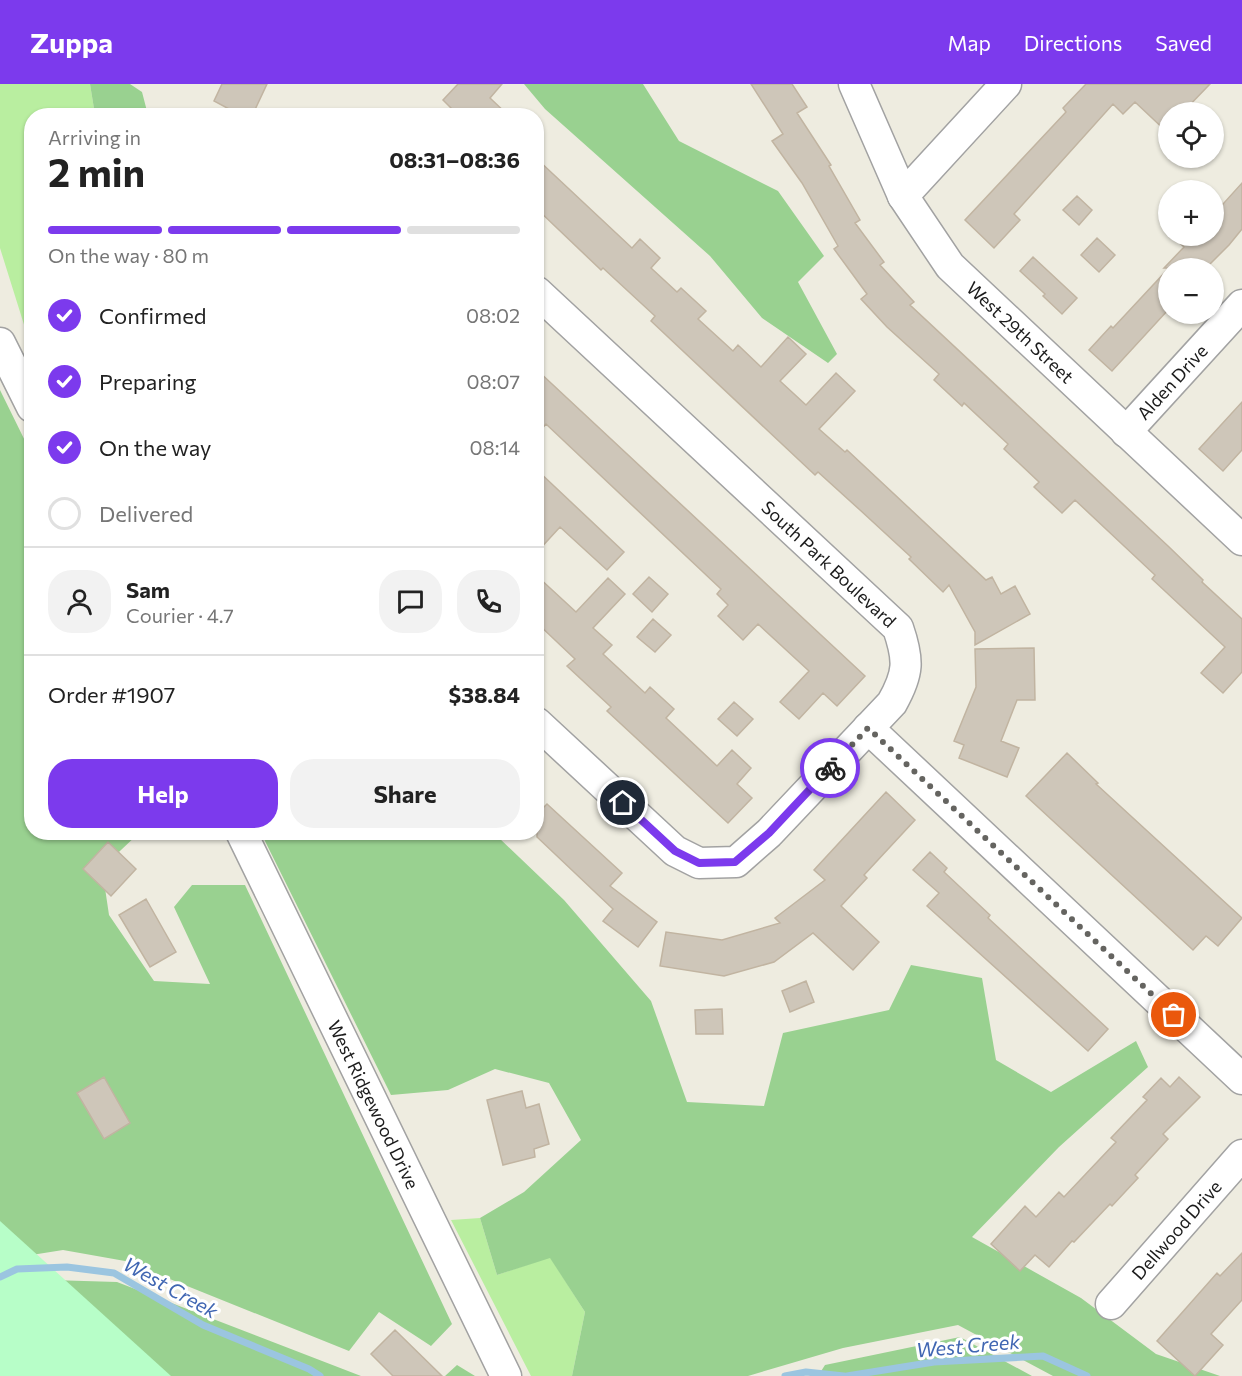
<!DOCTYPE html>
<meta charset="utf-8">
<style>
body{margin:0;font-family:Commissioner,sans-serif;background:#f2f2f2;color:#222;height:100vh;display:flex;flex-direction:column;font-size:22px;white-space:nowrap}
*{box-sizing:border-box;margin:0}
p{font-size:20px;color:#767676}
.icon{flex:none;width:33px;height:33px;fill:none;stroke:currentColor;stroke-width:2;stroke-linecap:round;stroke-linejoin:round}
.map{position:relative;flex:1;overflow:hidden}
.sheet{position:absolute;left:24px;top:24px;width:520px;height:732px;display:flex;flex-direction:column;background:#fff;border-radius:24px;box-shadow:0 2px 4px #0004}
.sheet>*{flex:none}
.buttons{position:absolute;left:1158px;top:18px;display:grid;gap:12px}
.buttons a{display:grid;place-items:center;width:66px;height:66px;border-radius:50%;background:#fff;box-shadow:0 2px 4px #0004;font-size:30px}
.pin{position:absolute;display:grid;place-items:center;width:51px;height:51px;color:#fff;margin:-26px;border:3px solid #fff;border-radius:50%;box-shadow:0 2px 6px #0007}
.courier{position:absolute;display:grid;place-items:center;width:60px;height:60px;margin:-30px;border:4px solid #7c3aed;border-radius:50%;background:#fff;color:#222;box-shadow:0 2px 8px #0007}
.summary em{font-style:normal;font-weight:700}
.summary div{display:flex;flex-direction:column-reverse}
.summary{display:flex;align-items:center;justify-content:space-between;height:102px;padding:0 24px}
h1{font-size:39px;font-weight:700;line-height:45px}
.bar{display:grid;grid-template-columns:repeat(4,1fr);gap:9px 6px;align-content:center;height:72px;padding:0 24px}
.bar i{height:8px;border-radius:4px;background:#e0e0e0}
.bar .current{background:#7c3aed}
.bar p{grid-column:span 4}
.line{display:flex;align-items:center;gap:15px;padding:0 24px;border-top:2px solid #e0e0e0}
.line div{flex:1}
.round{display:grid;place-items:center;flex:none;width:63px;height:63px;border-radius:24px;background:#f2f2f2}
ol{padding:0 24px;list-style:none}
li{display:flex;align-items:center;gap:18px;height:66px}
li p{margin-inline-start:auto}
li .icon{padding:6px;border-radius:50%;background:#7c3aed;color:#fff;stroke-width:4}
li:last-child{color:#767676}
li i{width:33px;height:33px;border:3px solid #e0e0e0;border-radius:50%}
.action{display:flex;gap:12px;margin-top:auto;padding:12px 24px}
.action a{flex:1;height:69px;border-radius:24px;background:#7c3aed;color:#fff;font-size:24px;font-weight:700;line-height:69px;text-align:center}
.action a+a{background:#f2f2f2;color:#222}
header{display:flex;align-items:center;gap:36px;box-sizing:border-box;height:84px;padding:0 30px;background:#7c3aed;color:#fff}
header strong{font-size:28px}
nav{display:flex;gap:33px;margin-inline-start:auto;font-size:21px}
.map>svg:first-child{display:block}
.grass{fill:#b9eea0}
.forest{fill:#99d190}
.park{fill:#b7fec8}
.lines{fill:none;stroke-linecap:round;stroke-linejoin:round}
.stream{stroke:#9bc5e0;stroke-width:7}
.building{fill:#cec6b9;stroke:#c1b4a1;stroke-width:1.5}
.minor-casing{stroke:#a2a2a2;stroke-width:33}
.minor{stroke:#fff;stroke-width:30}
.done{stroke:#656460;stroke-width:6;stroke-dasharray:0 10.8}
.route{stroke:#7c3aed;stroke-width:8}
.labels{text-anchor:middle;dominant-baseline:central;stroke-width:6;stroke-linejoin:round;paint-order:stroke}
.street-label{font-size:18px;fill:#1b1b1b;stroke:#fff}
.water-label{font-size:20px;font-style:italic;fill:#4066b2;stroke:#fff}
</style>
<header>
<strong>Zuppa</strong>
<nav><a>Map</a><a>Directions</a><a>Saved</a></nav>
</header>
<div class="map">
<svg width="1242" height="1292" viewBox="0 0 1242 1292">
<rect width="100%" height="100%" fill="#eeece0"/>
<!-- grass -->
<path class="grass" d="M0,0H90L95,31L32,32L31,263L0,164Z
M480,1134L497,1191L550,1173L585,1228L572,1292H531L451,1136Z"/>
<!-- forest -->
<path class="forest" d="M90,0H130L142,8L148,31H95Z
M524,0H643L679,57L778,107L824,172L798,198L837,270L828,279L762,234L710,172L545,25Z
M0,306L31,369L32,748L139,749L102,784L109,831L154,897L210,900L174,823L192,801H245L452,1240L431,1262L379,1228L349,1267L125,1177L63,1166L0,1176Z
M490,748L498,753L564,816L651,917L687,1018L764,1022L783,949L889,926L911,881L982,894L996,976L1051,1008L1136,957L1148,983L1059,1063L972,1153L1081,1214L1156,1270L1220,1292H1053L958,1241L843,1264L748,1292H572L585,1228L550,1174L497,1191L480,1134L524,1108L581,1056L549,999L495,985L448,1006L391,1011L261,749Z
M18,1195L117,1198L361,1292H0Z
M960,1253L1032,1292H818L825,1281Z
M457,1281L475,1292H445Z"/>
<!-- park -->
<path class="park" d="M0,1137L171,1292H0Z"/>
<g class="lines">
<!-- stream -->
<path class="stream" d="M0,1193L17,1185L67,1183L114,1189L203,1241L309,1285L320,1292
M785,1292L806,1288L844,1292
M847,1292L934,1278L1043,1272L1087,1292"/>
</g>
<!-- building -->
<path class="building" d="M222,0H267L252,32H242L214,17Z
M458,0H502L490,14L509,32H459L443,16Z
M751,0H792L807,23L797,29L831,81L829,82L860,136L855,139L884,178L880,181L914,218L910,221L1168,462L1203,496L1202,498L1242,535V588L1223,609L1201,589L1225,563L1152,495L1155,491L1075,416L1062,429L1034,403L1039,398L1004,365L1008,360L964,319L962,322L934,296L939,290L887,243L861,215L867,210L834,165L838,162L802,99L772,57L783,50Z
M1086,0H1210L1183,28H1168V49L1135,18L1123,30L1113,20L1014,130L1020,136L994,164L965,136L1066,28L1063,24Z
M537,75L632,164L640,155L660,174L651,184L677,208L681,204L706,227L698,235L733,267L738,261L761,283L788,253L806,270L780,297L806,321L836,289L855,307L819,345L845,368L847,366L986,496L992,493L1001,510L1015,502L1030,530L975,561V548L949,501L943,508L909,475L911,473L860,426L818,388L815,391L651,237L655,232L603,184L601,186L537,125Z
M1242,99V145L1229,161L1206,184H1164L1184,163L1172,152H1214V130Z
M1077,112L1092,126L1079,141L1063,126Z
M1097,154L1115,171L1099,188L1081,171Z
M1033,173L1077,214L1062,230L1043,212L1045,210L1020,187Z
M1168,185V226L1112,287L1089,266L1111,242L1113,244Z
M537,286L865,592L837,622L823,609L799,635L780,618L809,587L758,540L743,556L718,532L728,521L717,510L721,505L546,340L537,350Z
M1242,318V366L1223,387L1199,365Z
M537,386L624,468L607,486L560,443L537,468Z
M537,492L576,528L608,494L625,510L593,544L612,561L603,570L645,609L650,603L674,625L666,634L717,682L732,666L751,684L737,700L752,714L728,739L607,627L611,623L567,582L575,575L537,539Z
M649,493L668,510L652,528L633,510Z
M653,535L671,551L655,568L637,553Z
M1034,564L1035,616H1017L1001,657L1019,664L1007,693L959,674L964,661L954,657L976,603L975,565Z
M734,618L753,635L737,652L718,635Z
M1067,669L1098,699L1096,700L1242,834L1218,862L1206,852L1193,866L1026,712Z
M886,708L915,736L864,791L867,794L841,822L879,858L853,886L813,849L774,878L724,892L660,882L666,848L722,856L780,839L775,834L825,796L814,786Z
M547,720L622,789L610,802L657,838L638,863L603,837L613,825L537,753V730Z
M108,758L136,785L111,812L83,785Z
M930,768L947,784L944,788L990,831L988,834L1108,945L1088,967L927,822L939,809L913,786Z
M146,815L176,868L150,883L119,831Z
M806,897L814,918L790,928L782,907Z
M722,925L723,950H696L695,926Z
M104,993L130,1039L104,1055L77,1009Z
M1179,993L1200,1013L1163,1050L1168,1055L1135,1091L1138,1094L1112,1122L1110,1120L1074,1158L1072,1157L1049,1183L1035,1171L1020,1187L991,1160L1025,1122L1036,1133L1059,1108L1064,1113L1116,1058L1111,1054L1147,1016L1143,1013L1161,994L1170,1003Z
M522,1007L526,1024L539,1020L549,1060L534,1065L535,1073L503,1081L487,1016Z
M1242,1169V1216L1211,1250L1223,1261L1195,1292L1157,1257L1217,1189L1220,1192Z
M395,1246L442,1292H393L371,1270Z"/>
<g class="lines">
<!-- minor casing -->
<g class="minor-casing">
<g id="minor">
<path id="s1" d="M854,0L903,112L950,182L1242,456"/>
<path d="M903,112L1006,0"/>
<path id="s2" d="M537,208L898,544C909,576 909,589 892,619L769,749L736,778L699,779L675,767L537,639"/>
<path d="M0,259L32,323"/>
<path id="s3" d="M1126,348L1242,221"/>
<path d="M868,644L1242,995"/>
<path id="s4" d="M241,748L506,1292"/>
<path id="s5" d="M1111,1220L1242,1071"/>
</g>
</g>
<!-- minor -->
<use href="#minor" class="minor"/>
</g>
<g class="lines">
<!-- done -->
<path class="done" d="M830,684L868,644L1174,931"/>
<!-- route -->
<path class="route" d="M623,719L675,767L699,779L735,778L769,749L830,684"/>
</g>
<g class="labels">
<!-- street labels -->
<g class="street-label">
<text stroke="none"><textPath href="#s1" startOffset="303">West 29th Street</textPath></text>
<text stroke="none"><textPath href="#s3" startOffset="68">Alden Drive</textPath></text>
<text stroke="none"><textPath href="#s2" startOffset="399">South Park Boulevard</textPath></text>
<text stroke="none"><textPath href="#s4" startOffset="303">West Ridgewood Drive</textPath></text>
<text stroke="none"><textPath href="#s5" startOffset="99">Dellwood Drive</textPath></text>
</g>
<!-- water labels -->
<g class="water-label">
<text transform="translate(171 1203) rotate(29)">West Creek</text>
<text transform="translate(968 1261) rotate(-5)">West Creek</text>
</g>
</g>
</svg>
<div class="buttons">
<a><svg class="icon" aria-label="locate" viewBox="0 0 24 24"><circle cx="12" cy="12" r="6"/><path d="M12 2v4M12 18v4M2 12h4M18 12h4"/></svg></a>
<a>+</a>
<a>−</a>
</div>
<div class="pin" style="left:1174px;top:931px;background:#ea580c"><svg class="icon" aria-label="bag" viewBox="0 0 24 24"><path d="M5 8h14l-1 12H6zM9 8a3 3 0 0 1 6 0"/></svg></div>
<div class="pin" style="left:623px;top:719px;background:#1f2937"><svg class="icon" aria-label="home" viewBox="0 0 24 24"><path d="M3 11l9-7 9 7M6 9v11h12V9"/></svg></div>
<div class="courier" style="left:830px;top:684px"><svg class="icon" aria-label="bike" viewBox="0 0 24 24"><circle cx="6" cy="16" r="4"/><circle cx="18" cy="16" r="4"/><path d="M6 16l4-8h5l3 8M10 8l3 8H6M13 5h3"/></svg></div>
<section class="sheet">
<div class="summary"><div><h1>2 min</h1><p>Arriving in</p></div><em>08:31–08:36</em></div>
<div class="bar"><i class="current"></i><i class="current"></i><i class="current"></i><i></i><p>On the way · 80 m</p></div>
<ol>
<li><svg class="icon" aria-label="check" viewBox="0 0 24 24"><path d="M5 12l5 5 9-10"/></svg>Confirmed<p>08:02</p></li>
<li><svg class="icon" aria-label="check" viewBox="0 0 24 24"><path d="M5 12l5 5 9-10"/></svg>Preparing<p>08:07</p></li>
<li><svg class="icon" aria-label="check" viewBox="0 0 24 24"><path d="M5 12l5 5 9-10"/></svg>On the way<p>08:14</p></li>
<li><i></i>Delivered</li>
</ol>
<div class="line" style="height:108px"><a class="round"><svg class="icon" aria-label="person" viewBox="0 0 24 24"><circle cx="12" cy="8" r="4"/><path d="M4 21q1-7 8-7t8 7"/></svg></a><div><b>Sam</b><p>Courier · 4.7</p></div><a class="round"><svg class="icon" aria-label="chat" viewBox="0 0 24 24"><path d="M4 5h16v11H9l-5 4z"/></svg></a><a class="round"><svg class="icon" aria-label="phone" viewBox="0 0 24 24"><path d="M5 4h4l2 5-3 2q2 4 5 5l2-3 5 2v4C11 20 4 13 5 4z"/></svg></a></div>
<div class="line" style="height:78px"><div>Order #1907</div><b>$38.84</b></div>
<div class="action"><a>Help</a><a>Share</a></div>
</section>
</div>
